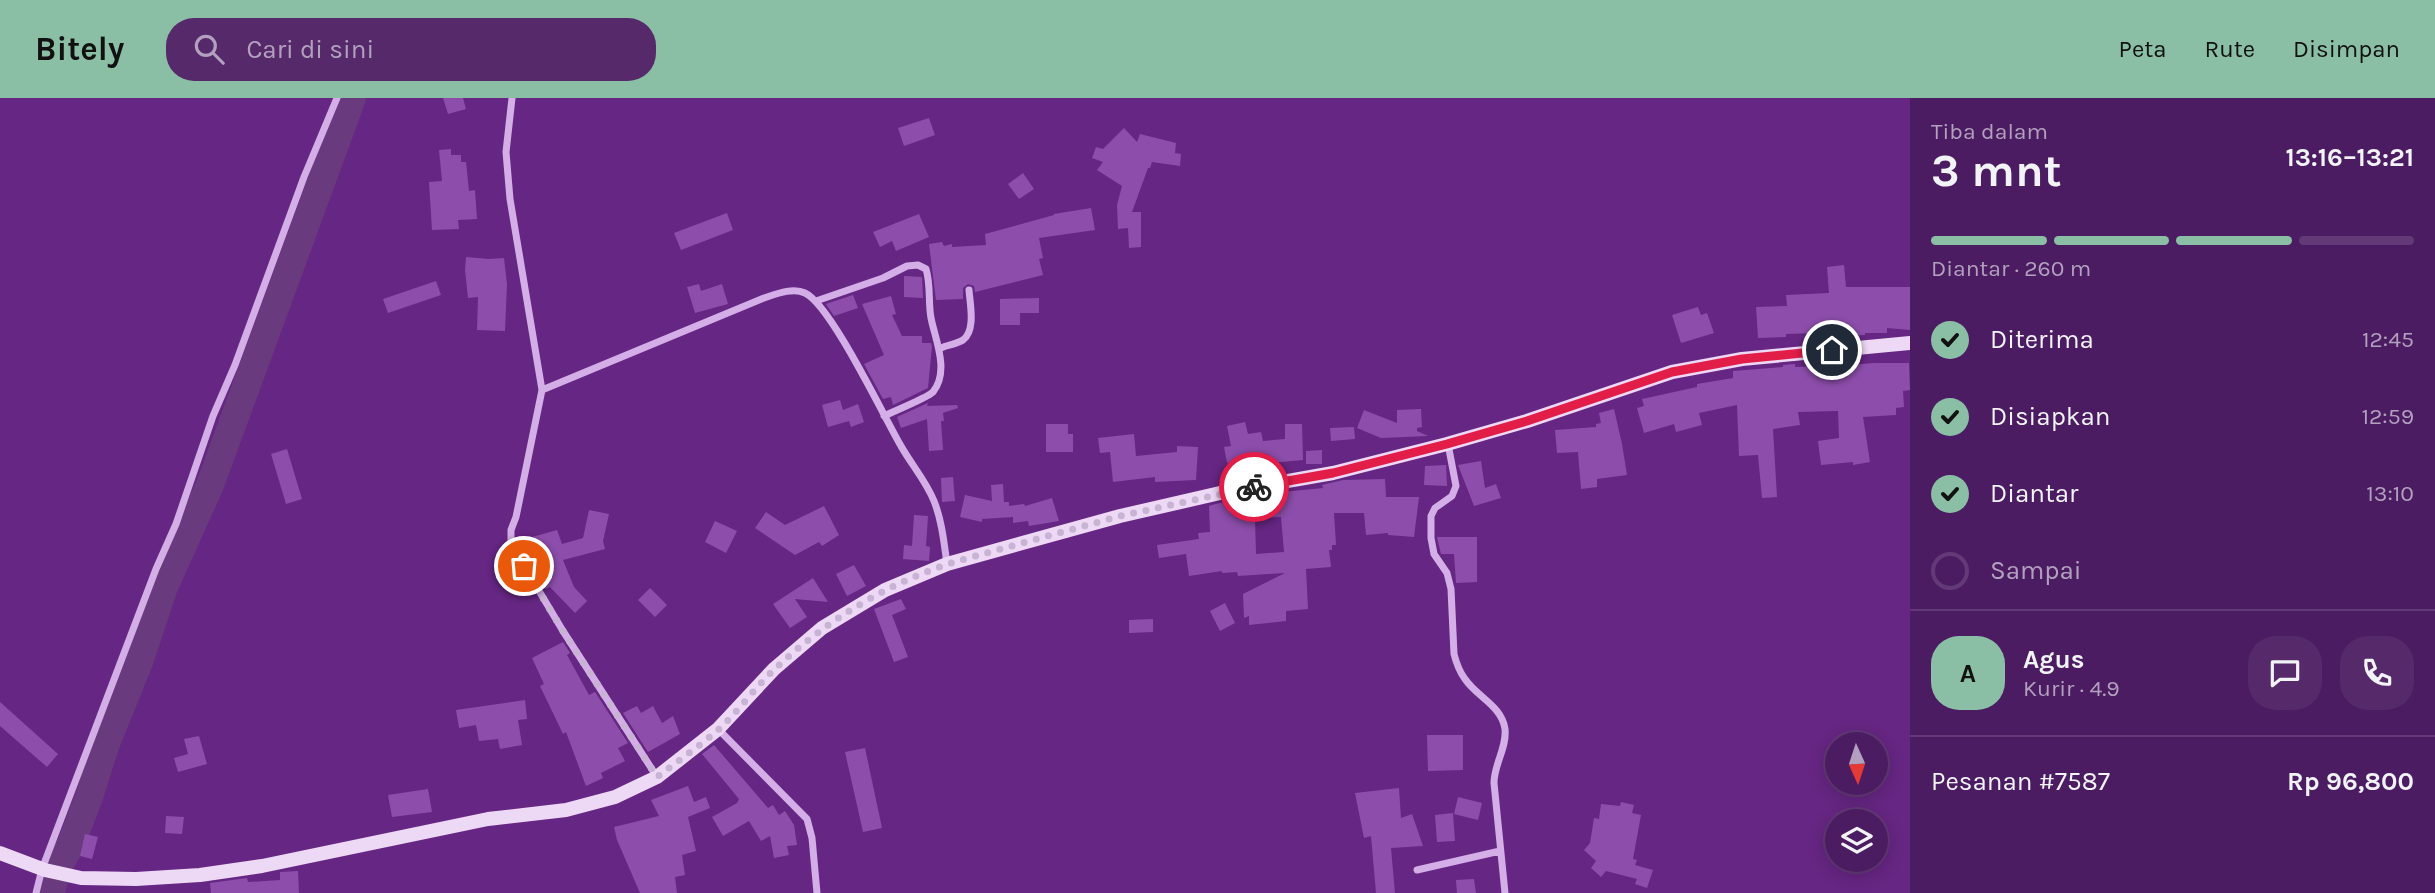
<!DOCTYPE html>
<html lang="id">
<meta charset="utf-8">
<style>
body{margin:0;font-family:Karla,sans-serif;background:#56296b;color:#f1f3f6;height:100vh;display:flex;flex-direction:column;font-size:26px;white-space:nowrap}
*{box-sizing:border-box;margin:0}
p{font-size:23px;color:#b2a1be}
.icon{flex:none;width:38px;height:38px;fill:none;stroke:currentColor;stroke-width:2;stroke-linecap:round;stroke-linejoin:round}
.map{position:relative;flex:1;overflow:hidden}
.sheet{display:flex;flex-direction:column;background:#4c1c62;width:525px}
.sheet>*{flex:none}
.needle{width:46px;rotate:177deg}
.tools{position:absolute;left:1825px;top:634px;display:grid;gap:14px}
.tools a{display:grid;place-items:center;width:63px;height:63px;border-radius:50%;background:#4c1c62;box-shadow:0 4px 18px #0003,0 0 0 2px #633a77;font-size:35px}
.pin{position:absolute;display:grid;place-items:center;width:60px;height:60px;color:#fff;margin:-30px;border:4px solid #fff;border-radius:50%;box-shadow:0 2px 7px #0007}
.courier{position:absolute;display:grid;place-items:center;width:70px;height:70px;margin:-35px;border:5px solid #e11d48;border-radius:50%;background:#fff;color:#222;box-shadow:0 2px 9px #0007}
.summary em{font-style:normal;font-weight:700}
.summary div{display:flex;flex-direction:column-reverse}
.summary{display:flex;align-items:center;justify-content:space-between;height:119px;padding:0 21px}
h1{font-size:46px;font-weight:700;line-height:52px}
.bar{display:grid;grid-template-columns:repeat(4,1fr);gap:10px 7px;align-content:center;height:84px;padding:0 21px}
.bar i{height:9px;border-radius:5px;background:#633a77}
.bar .on{background:#8abfa5}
.bar p{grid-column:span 4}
.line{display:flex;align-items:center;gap:18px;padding:0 21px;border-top:2px solid #633a77}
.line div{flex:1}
.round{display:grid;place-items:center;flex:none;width:74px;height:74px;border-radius:28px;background:#56296b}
ol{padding:0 21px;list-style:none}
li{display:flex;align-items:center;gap:21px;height:77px}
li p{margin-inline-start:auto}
li .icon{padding:7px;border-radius:50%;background:#8abfa5;color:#111;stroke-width:4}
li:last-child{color:#b2a1be}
li i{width:38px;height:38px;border:4px solid #633a77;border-radius:50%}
header{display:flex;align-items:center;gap:42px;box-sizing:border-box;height:98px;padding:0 35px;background:#8abfa5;color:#111}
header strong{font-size:33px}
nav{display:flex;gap:38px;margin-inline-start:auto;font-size:24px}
.search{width:490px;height:63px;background:#56296b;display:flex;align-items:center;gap:18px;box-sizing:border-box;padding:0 24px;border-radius:28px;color:#b2a1be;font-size:26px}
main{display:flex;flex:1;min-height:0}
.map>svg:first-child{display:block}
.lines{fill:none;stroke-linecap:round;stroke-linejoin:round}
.river{stroke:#6a3a7f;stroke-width:28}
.building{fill:#8d4eab;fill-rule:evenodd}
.street{stroke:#d4aee7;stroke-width:7}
.secondary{stroke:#edd8f6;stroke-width:14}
.done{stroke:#c9b3d4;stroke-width:7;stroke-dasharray:0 12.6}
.route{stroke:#e11d48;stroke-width:9}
</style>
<header>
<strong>Bitely</strong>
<div class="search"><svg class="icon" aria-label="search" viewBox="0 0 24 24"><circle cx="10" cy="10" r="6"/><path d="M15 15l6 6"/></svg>Cari di sini</div>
<nav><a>Peta</a><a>Rute</a><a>Disimpan</a></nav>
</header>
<main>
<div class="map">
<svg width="1910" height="795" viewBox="0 0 1910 795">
<rect width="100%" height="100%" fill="#662683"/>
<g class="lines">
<!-- river -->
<path class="river" d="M50,795L60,766L71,746L89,699L105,648L139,564L164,489L210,387L352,0"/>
</g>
<!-- building -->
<path class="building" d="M443,0H463L466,11L448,16Z
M929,20L935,37L904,48L898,30Z
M1124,30L1137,44L1140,36L1176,45L1175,55L1181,56L1180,68L1152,64L1150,70H1148L1132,114H1141V149L1129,150L1128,130L1118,131L1117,107L1122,88L1097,72L1103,64L1092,60L1096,49L1103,51Z
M451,51V57H461V64H466L469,93L475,92L477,121L458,122L459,131L432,132L429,84L442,83L439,52Z
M1023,75L1034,91L1019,101L1008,86Z
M1091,110L1095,132L1039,140L1043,160L1039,161L1043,177L975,194L974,188L968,186L963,190V201L936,202L929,146L942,144L944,148L952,146V149L986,147L985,136L1054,117V116Z
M727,115L733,132L681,152L674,135Z
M919,116L929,139L896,153L892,143L880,149L873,134Z
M466,159L489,161L504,160L507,186L505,233L477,232L478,199L468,200L465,172Z
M1844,167L1846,189H1910V232L1887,230V235H1865V237L1845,238V235H1817L1786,236V239L1758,240L1756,209L1787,208L1786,197L1829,195L1827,169Z
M904,178L922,179L923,200L904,199Z
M436,183L441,197L388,215L383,201Z
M699,186L701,193L722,186L728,206L695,215L687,189Z
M853,197L858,210L834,218L826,206Z
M891,198L896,216L892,217L902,238H922V245H931L932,248L928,290L893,307L891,299L883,301L864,266L884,257L862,206Z
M1039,200V215H1020V227H1000V201Z
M1698,209L1701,217L1707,215L1714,235L1681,245L1672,217Z
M1873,265H1909L1910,292L1903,293L1904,309L1896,310V317L1863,319L1870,364L1853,367V364L1821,367L1818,343L1839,340L1838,313L1798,314L1800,327L1773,331L1777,399L1762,400L1758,357L1739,358L1737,307L1699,315L1702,327L1676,334L1674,326L1644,335L1637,310L1644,308L1642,301L1697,289V286L1733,280V273L1783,269V267L1795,266V269L1822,268V270Z
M840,302L843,312L858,306L864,324L851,329L849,323L828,329L822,307Z
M928,305L927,308L957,307L958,310L943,315L944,323H941L943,352L929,353L927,321L901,330L897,319Z
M1421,311L1422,329L1417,330V333L1428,338L1381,340L1357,330L1364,312L1397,325V312Z
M1614,311L1622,346L1627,377L1597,381V389L1581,391L1578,354L1557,355L1555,332L1596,329V326L1601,325L1599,315Z
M1245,324L1248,336L1261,334L1263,343L1285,341V326H1302L1303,362L1269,365L1268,356L1227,365L1224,349L1231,348L1227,328Z
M1046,326H1068V336H1073V354H1046Z
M1354,329L1355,341L1331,343L1330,330Z
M1134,336L1136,358L1177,354V348L1198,349L1196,382L1155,384V379L1113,384L1110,354L1100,355L1098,340Z
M287,351L302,401L286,406L271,356Z
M1322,352V366H1306V353Z
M1481,363L1485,390L1496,386L1501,400L1474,408L1458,367Z
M1446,367L1447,388L1424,387L1425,368Z
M953,379L955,403L942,404L941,380Z
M1385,381L1386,399H1419L1414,439L1388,437V435L1366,437L1364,415H1334L1336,447H1332V452H1329L1331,469L1306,471L1308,511L1286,513V523L1249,527V518L1244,520L1243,496L1285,475L1238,478L1237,474L1222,475V473L1189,478L1186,456L1159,460L1157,447L1199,441L1198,435L1210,434L1209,408L1212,407L1224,404L1282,401V394L1323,390L1322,387L1343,382ZM1281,419L1284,454L1256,456L1255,420Z
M1003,386L1004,404H1009V408L1024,406L1025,408L1052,400L1059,423L1029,428L1028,423L1013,425V419L982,421V424L960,419L965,397L992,403L991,387Z
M824,408L839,437L822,448L819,444L795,457L755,430L766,414L785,427Z
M589,412L609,416L603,443L605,451L563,462L574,489L587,503L575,515L550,489L545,491L525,441L557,432L562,446L583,440Z
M914,417L928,418L926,448L930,449L929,463L903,461L904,447L912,448Z
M715,423L737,433L726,455L705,444Z
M1437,439H1477V484L1456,485L1454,456H1441Z
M854,467L866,488L847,498L836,476Z
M813,480L828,504L795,501L807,519L790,530L773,506Z
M650,490L667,507L655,519L638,502Z
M901,501L906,511L892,517L908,559L894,564L874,511Z
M1225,505L1235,525L1220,533L1210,513Z
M1153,521V534L1129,535V522Z
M563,544L570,555L567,557L589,597L595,594L628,645L618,650L625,663L601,675L603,680L586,688L566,634L563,636L540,588L544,586L532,560Z
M525,602L527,621L518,622L522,647L500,651L498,641L479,643L476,627L459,630L456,612Z
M0,604L58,656L47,669L0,628Z
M637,608L641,615L653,608L662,625L673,618L680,636L648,654L623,615Z
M1427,637H1463V672L1428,673Z
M199,638L207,666L178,674L174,660L188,656L184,641Z
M714,647L768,710L773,707L779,717L785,713L794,727L797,747L787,748L789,757L774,760L770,738L761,743L749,723L723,738L712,719L737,705L739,701L702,656Z
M865,650L882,730L863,734L845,654Z
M688,688L694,704L706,699L710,710L688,719L696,753L682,757L685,777L675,779L677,795H640L617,742L614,729L659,718L651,702Z
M1399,690L1401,720L1412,716L1423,748L1391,750L1395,795H1376L1371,738L1364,740L1355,695Z
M428,691L432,714L392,719L388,697Z
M1458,699L1482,705L1478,722L1454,716Z
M1621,704L1634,707L1632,715L1641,717L1633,761L1637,762L1635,767L1653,772L1647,790L1635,786L1637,781L1606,773L1601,779L1591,770L1596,763L1584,752L1590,745L1594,720L1599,721L1601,706L1620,708Z
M1453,715L1455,743L1437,744L1435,717Z
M166,718L184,719L182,736L165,735Z
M85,736L98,739L92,761L80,758Z
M298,773L299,795H211L210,785L247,780L248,784L280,782V774Z
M1474,781L1476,795H1457L1456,782Z"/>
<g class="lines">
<!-- street -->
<path class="street" d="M512,0L506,54L510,101L542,292L516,419L511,432V446L563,533L657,679
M816,203L883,180L907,168L918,167L926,171C931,187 928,204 931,220C935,241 950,273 933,294C927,300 894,313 884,318
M941,250C947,247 957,246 963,242C976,232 970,206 969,192
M542,292L764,200C776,196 793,189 805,195C831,207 884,319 901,348C911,366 926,383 934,403C942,423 944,445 947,466
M1448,346L1456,388L1452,398L1435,410L1431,418V440L1434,456L1447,475L1451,491L1454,556C1456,564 1459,573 1465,581C1477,599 1502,608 1505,631C1507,650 1494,666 1494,685L1505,795
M718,631L807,721L812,740L817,795
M1417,772L1500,753
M36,795L42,771L156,471L176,426L213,318L235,267L304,79L337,0"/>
<!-- secondary -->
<path class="secondary" d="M0,755L45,772L81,780L136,781L200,777L262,768L488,721L566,712L615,699L657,679L718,631L774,571L822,530L885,492L947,466L1120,418L1220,395L1333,375L1447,346L1527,323L1672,274L1742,261L1910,245"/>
</g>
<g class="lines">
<!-- done -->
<path class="done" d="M524,468L563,533L657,679C677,664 698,649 717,633C738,614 755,589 776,570C829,520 894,481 965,461L1120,418L1254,389"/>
<!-- route -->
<path class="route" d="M1254,389L1333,375L1447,346L1527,323L1672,274L1742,261L1832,252"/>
</g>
</svg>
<div class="tools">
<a><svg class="needle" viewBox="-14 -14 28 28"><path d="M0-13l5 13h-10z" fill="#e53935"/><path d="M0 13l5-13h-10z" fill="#b2a1be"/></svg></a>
<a><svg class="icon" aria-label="layers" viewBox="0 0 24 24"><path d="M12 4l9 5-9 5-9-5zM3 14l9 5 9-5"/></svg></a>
</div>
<div class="pin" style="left:524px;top:468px;background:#ea580c"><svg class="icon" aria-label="bag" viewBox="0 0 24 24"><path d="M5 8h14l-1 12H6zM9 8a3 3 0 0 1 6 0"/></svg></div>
<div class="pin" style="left:1832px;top:252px;background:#1f2937"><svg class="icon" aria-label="home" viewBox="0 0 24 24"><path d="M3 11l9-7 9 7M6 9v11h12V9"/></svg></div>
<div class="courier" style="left:1254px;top:389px"><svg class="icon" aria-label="bike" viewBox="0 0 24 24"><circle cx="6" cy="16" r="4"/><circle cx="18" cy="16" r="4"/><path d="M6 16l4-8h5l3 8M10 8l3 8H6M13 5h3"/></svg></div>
</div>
<section class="sheet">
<div class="summary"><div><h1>3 mnt</h1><p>Tiba dalam</p></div><em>13:16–13:21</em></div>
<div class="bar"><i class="on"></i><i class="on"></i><i class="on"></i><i></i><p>Diantar · 260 m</p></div>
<ol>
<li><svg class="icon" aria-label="check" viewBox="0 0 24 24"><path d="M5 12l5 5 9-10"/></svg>Diterima<p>12:45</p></li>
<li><svg class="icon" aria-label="check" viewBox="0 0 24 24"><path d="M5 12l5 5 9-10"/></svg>Disiapkan<p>12:59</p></li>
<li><svg class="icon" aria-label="check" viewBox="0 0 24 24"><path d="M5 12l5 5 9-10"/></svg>Diantar<p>13:10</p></li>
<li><i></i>Sampai</li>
</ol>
<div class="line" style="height:126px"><b class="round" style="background:#8abfa5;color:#111">A</b><div><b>Agus</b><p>Kurir · 4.9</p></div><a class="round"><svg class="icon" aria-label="chat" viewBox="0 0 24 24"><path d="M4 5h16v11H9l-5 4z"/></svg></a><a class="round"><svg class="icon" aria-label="phone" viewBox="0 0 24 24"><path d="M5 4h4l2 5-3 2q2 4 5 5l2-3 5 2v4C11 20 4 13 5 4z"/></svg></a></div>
<div class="line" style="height:91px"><div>Pesanan #7587</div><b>Rp 96,800</b></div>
</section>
</main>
